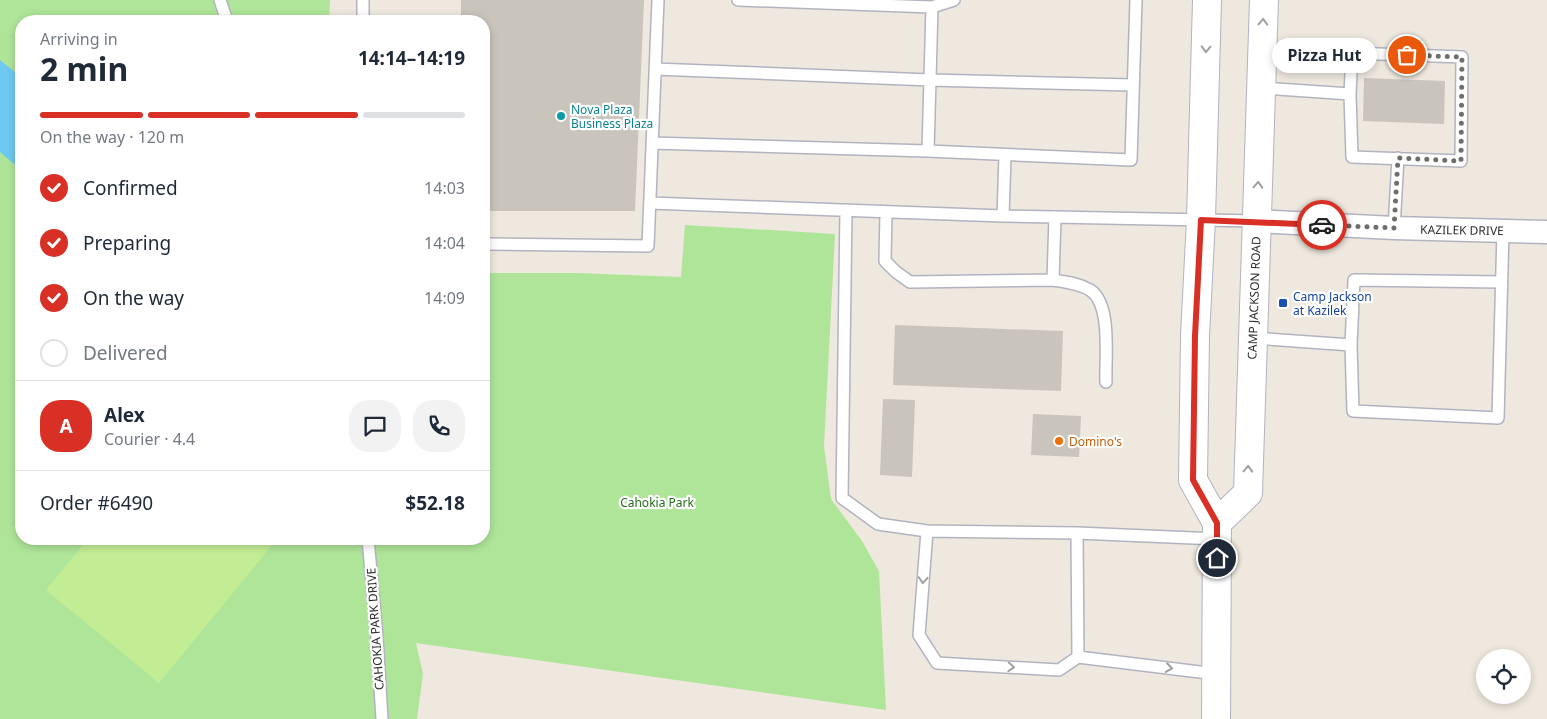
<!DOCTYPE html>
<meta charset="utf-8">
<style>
body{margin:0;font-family:"Noto Sans",sans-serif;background:#f2f2f3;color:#1f2937;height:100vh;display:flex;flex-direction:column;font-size:19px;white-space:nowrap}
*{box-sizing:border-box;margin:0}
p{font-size:16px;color:#747a83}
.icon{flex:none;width:28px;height:28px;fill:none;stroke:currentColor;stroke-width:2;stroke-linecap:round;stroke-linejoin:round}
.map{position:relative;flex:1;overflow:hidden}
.sheet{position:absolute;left:15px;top:15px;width:475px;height:530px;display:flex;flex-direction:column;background:#fff;border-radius:20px;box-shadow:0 2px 8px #0003}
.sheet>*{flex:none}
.buttons{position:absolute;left:1476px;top:649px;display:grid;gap:10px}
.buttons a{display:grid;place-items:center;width:55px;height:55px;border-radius:50%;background:#fff;box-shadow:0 2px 8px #0003;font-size:25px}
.pin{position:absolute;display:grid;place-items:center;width:42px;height:42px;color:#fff;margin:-21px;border:2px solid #fff;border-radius:50%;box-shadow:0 1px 5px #0007}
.courier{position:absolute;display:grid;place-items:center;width:50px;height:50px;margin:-25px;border:4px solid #d93025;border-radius:50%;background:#fff;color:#222;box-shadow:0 1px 6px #0007}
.bubble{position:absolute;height:35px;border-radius:18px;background:#fff;box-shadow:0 2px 8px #0003;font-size:16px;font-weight:700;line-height:35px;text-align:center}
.headline em{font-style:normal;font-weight:700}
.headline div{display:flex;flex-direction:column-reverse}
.headline{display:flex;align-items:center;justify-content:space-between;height:85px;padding:0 25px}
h1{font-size:32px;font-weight:700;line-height:38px}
.bar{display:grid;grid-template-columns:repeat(4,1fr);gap:8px 5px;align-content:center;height:60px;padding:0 25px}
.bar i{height:6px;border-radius:4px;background:#e0e1e3}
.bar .on{background:#d93025}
.bar p{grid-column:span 4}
.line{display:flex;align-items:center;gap:12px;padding:0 25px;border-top:1px solid #e0e1e3}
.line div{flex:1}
.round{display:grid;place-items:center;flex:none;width:52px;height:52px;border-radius:20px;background:#f2f2f3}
ol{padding:0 25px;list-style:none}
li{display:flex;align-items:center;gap:15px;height:55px}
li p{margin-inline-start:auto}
li .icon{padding:5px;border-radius:50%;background:#d93025;color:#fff;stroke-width:4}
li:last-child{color:#747a83}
li i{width:28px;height:28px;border:2px solid #e0e1e3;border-radius:50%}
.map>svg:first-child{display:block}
.green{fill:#afe599}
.pitch{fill:#c3ed95}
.water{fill:#6fc8f2}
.building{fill:#c9c5bd}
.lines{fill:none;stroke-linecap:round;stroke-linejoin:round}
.service-casing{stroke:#b2b3c0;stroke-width:14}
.minor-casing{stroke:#b2b3c0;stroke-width:25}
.secondary-casing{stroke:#b2b3c0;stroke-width:30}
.service{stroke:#fff;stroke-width:11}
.minor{stroke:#fff;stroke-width:22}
.secondary{stroke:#fff;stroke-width:28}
.oneway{stroke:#a0a0a0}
.done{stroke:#706e6a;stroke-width:5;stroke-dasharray:0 9}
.route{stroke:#d93025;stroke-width:6}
.culture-dot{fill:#0f9aa8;stroke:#fff;stroke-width:2}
.transit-dot{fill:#1a4fb4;stroke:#fff;stroke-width:2}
.food-dot{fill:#e8710a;stroke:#fff;stroke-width:2}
.labels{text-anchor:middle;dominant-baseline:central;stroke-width:4.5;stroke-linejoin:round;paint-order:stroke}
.culture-label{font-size:12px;fill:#0d838f;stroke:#fff;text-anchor:start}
.street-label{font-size:12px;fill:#2c2c2c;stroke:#fff}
.transit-label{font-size:12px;fill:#164399;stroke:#fff;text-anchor:start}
.food-label{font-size:12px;fill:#c56008;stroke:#fff;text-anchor:start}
.park-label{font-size:12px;fill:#256c19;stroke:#fff}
</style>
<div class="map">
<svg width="1547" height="719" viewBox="0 0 1547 719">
<rect width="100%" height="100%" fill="#eee8de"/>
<!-- green -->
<path class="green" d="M0,0H330L329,21H21V539H484V273H578L681,277L685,225L835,234L824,446L831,499L862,541L879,571L886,710L416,643L423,674L417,719H0Z"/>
<!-- pitch -->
<path class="pitch" d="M88,539H277L159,683L46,590Z"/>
<!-- water -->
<path class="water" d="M0,60L21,77V170L0,152Z"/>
<!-- building -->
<path class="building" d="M461,0H644L635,211H484V21H461Z
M1364,78L1445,81L1444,124L1363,121Z
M895,325L1063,331L1061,391L893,385Z
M883,399L915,400L912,477L880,475Z
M1033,414L1081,416L1079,457L1031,455Z"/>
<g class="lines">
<!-- service casing -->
<g class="service-casing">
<path id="service" d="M220,0L227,21
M738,0L932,7
M363,21V0
M655,69L930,80L1132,85
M1261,88L1350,94L1352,53L1462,57L1461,161L1352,157L1350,94
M652,143L928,151L1131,160L1136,0
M928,151L932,7L954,0
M650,203L1003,216L1256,221
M846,210L842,498L878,524L927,531L1077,533L1217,539
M886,212L885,261L896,272L910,282L1053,280L1055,217
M1003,216L1005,156
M1394,228L1398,158
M484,244L648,246L658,0
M1053,280C1065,282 1078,283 1090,290C1112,304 1105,358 1106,382
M1253,338L1351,345L1353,411L1498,418L1503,231
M1351,345L1354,280L1501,282
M927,531L919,635L937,663L1059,670L1078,657L1216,674
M1077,533L1078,657
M368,539L377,637L382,719"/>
</g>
<!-- minor casing -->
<g class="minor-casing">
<path id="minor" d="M1256,221L1394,228L1547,232"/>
</g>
<!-- secondary casing -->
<g class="secondary-casing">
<path id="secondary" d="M1207,0L1201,219L1195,336L1193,480L1217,523L1216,719
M1217,523L1248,493L1264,0"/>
</g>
<!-- service -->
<use href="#service" class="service"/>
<!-- minor -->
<use href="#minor" class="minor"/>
<!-- secondary -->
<use href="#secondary" class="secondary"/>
</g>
<!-- one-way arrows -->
<defs><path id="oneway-chevron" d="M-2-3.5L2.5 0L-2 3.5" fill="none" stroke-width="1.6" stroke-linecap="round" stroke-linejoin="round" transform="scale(1.25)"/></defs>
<g class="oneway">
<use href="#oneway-chevron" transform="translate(1263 22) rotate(-88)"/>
<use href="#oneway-chevron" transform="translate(1206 49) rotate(92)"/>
<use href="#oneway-chevron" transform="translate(1258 185) rotate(-88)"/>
<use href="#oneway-chevron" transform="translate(1248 469) rotate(-88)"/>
<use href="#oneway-chevron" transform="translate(923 580) rotate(94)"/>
<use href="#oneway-chevron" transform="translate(1011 667) rotate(3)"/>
<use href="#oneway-chevron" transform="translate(1169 668) rotate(8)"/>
</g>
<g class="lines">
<!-- done -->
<path class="done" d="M1322,225L1394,228L1398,158L1461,161L1462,57L1407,55"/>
<!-- route -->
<path class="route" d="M1217,558V523L1193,480L1195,336L1201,220L1322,225"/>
</g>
<!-- markers -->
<circle class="culture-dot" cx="561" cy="116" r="5"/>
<rect class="transit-dot" x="1278" y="298" width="10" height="10" rx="2.5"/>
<circle class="food-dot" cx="1059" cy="441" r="5"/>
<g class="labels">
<!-- culture labels -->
<g class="culture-label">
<text x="571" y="109">Nova Plaza<tspan x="571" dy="14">Business Plaza</tspan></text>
</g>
<!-- street labels -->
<g class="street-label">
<text transform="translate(1462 230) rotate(1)">KAZILEK DRIVE</text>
<text transform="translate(1254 298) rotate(-88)">CAMP JACKSON ROAD</text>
<text transform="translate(375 629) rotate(-94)">CAHOKIA PARK DRIVE</text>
</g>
<!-- transit labels -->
<g class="transit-label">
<text x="1293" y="296">Camp Jackson<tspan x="1293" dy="14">at Kazilek</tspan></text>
</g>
<!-- food labels -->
<g class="food-label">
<text x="1069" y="441">Domino's</text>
</g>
<!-- park labels -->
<g class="park-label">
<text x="657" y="502">Cahokia Park</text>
</g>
</g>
</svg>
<div class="buttons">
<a><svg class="icon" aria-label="locate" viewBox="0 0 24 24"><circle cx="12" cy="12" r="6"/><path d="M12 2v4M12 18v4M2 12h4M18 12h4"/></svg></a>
</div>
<div class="pin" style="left:1407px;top:55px;background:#ea580c"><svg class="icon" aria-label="bag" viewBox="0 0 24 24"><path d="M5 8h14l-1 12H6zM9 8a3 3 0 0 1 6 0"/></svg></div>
<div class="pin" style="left:1217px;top:558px;background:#1f2937"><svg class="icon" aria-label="home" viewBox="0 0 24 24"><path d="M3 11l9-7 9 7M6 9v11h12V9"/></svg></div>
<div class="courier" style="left:1322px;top:225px"><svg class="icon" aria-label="car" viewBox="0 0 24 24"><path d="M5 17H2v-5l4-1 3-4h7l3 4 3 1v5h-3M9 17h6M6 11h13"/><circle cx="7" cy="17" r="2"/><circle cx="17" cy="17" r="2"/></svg></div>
<div class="bubble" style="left:1272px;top:38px;width:105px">Pizza Hut</div>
<section class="sheet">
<div class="headline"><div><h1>2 min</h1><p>Arriving in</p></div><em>14:14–14:19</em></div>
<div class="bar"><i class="on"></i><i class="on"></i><i class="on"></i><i></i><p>On the way · 120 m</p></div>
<ol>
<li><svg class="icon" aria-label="check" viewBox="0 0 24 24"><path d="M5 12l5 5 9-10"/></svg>Confirmed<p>14:03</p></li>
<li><svg class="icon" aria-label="check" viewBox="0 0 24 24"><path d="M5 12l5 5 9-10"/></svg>Preparing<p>14:04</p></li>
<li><svg class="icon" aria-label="check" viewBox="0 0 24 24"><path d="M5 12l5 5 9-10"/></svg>On the way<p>14:09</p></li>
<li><i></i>Delivered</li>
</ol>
<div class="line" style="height:90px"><b class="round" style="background:#d93025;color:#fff">A</b><div><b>Alex</b><p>Courier · 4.4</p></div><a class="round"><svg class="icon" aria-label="chat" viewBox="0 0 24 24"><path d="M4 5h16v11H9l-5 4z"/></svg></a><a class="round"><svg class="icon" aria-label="phone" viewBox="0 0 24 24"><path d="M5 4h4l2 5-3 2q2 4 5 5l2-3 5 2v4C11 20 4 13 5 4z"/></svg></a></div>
<div class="line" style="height:65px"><div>Order #6490</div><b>$52.18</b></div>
</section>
</div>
